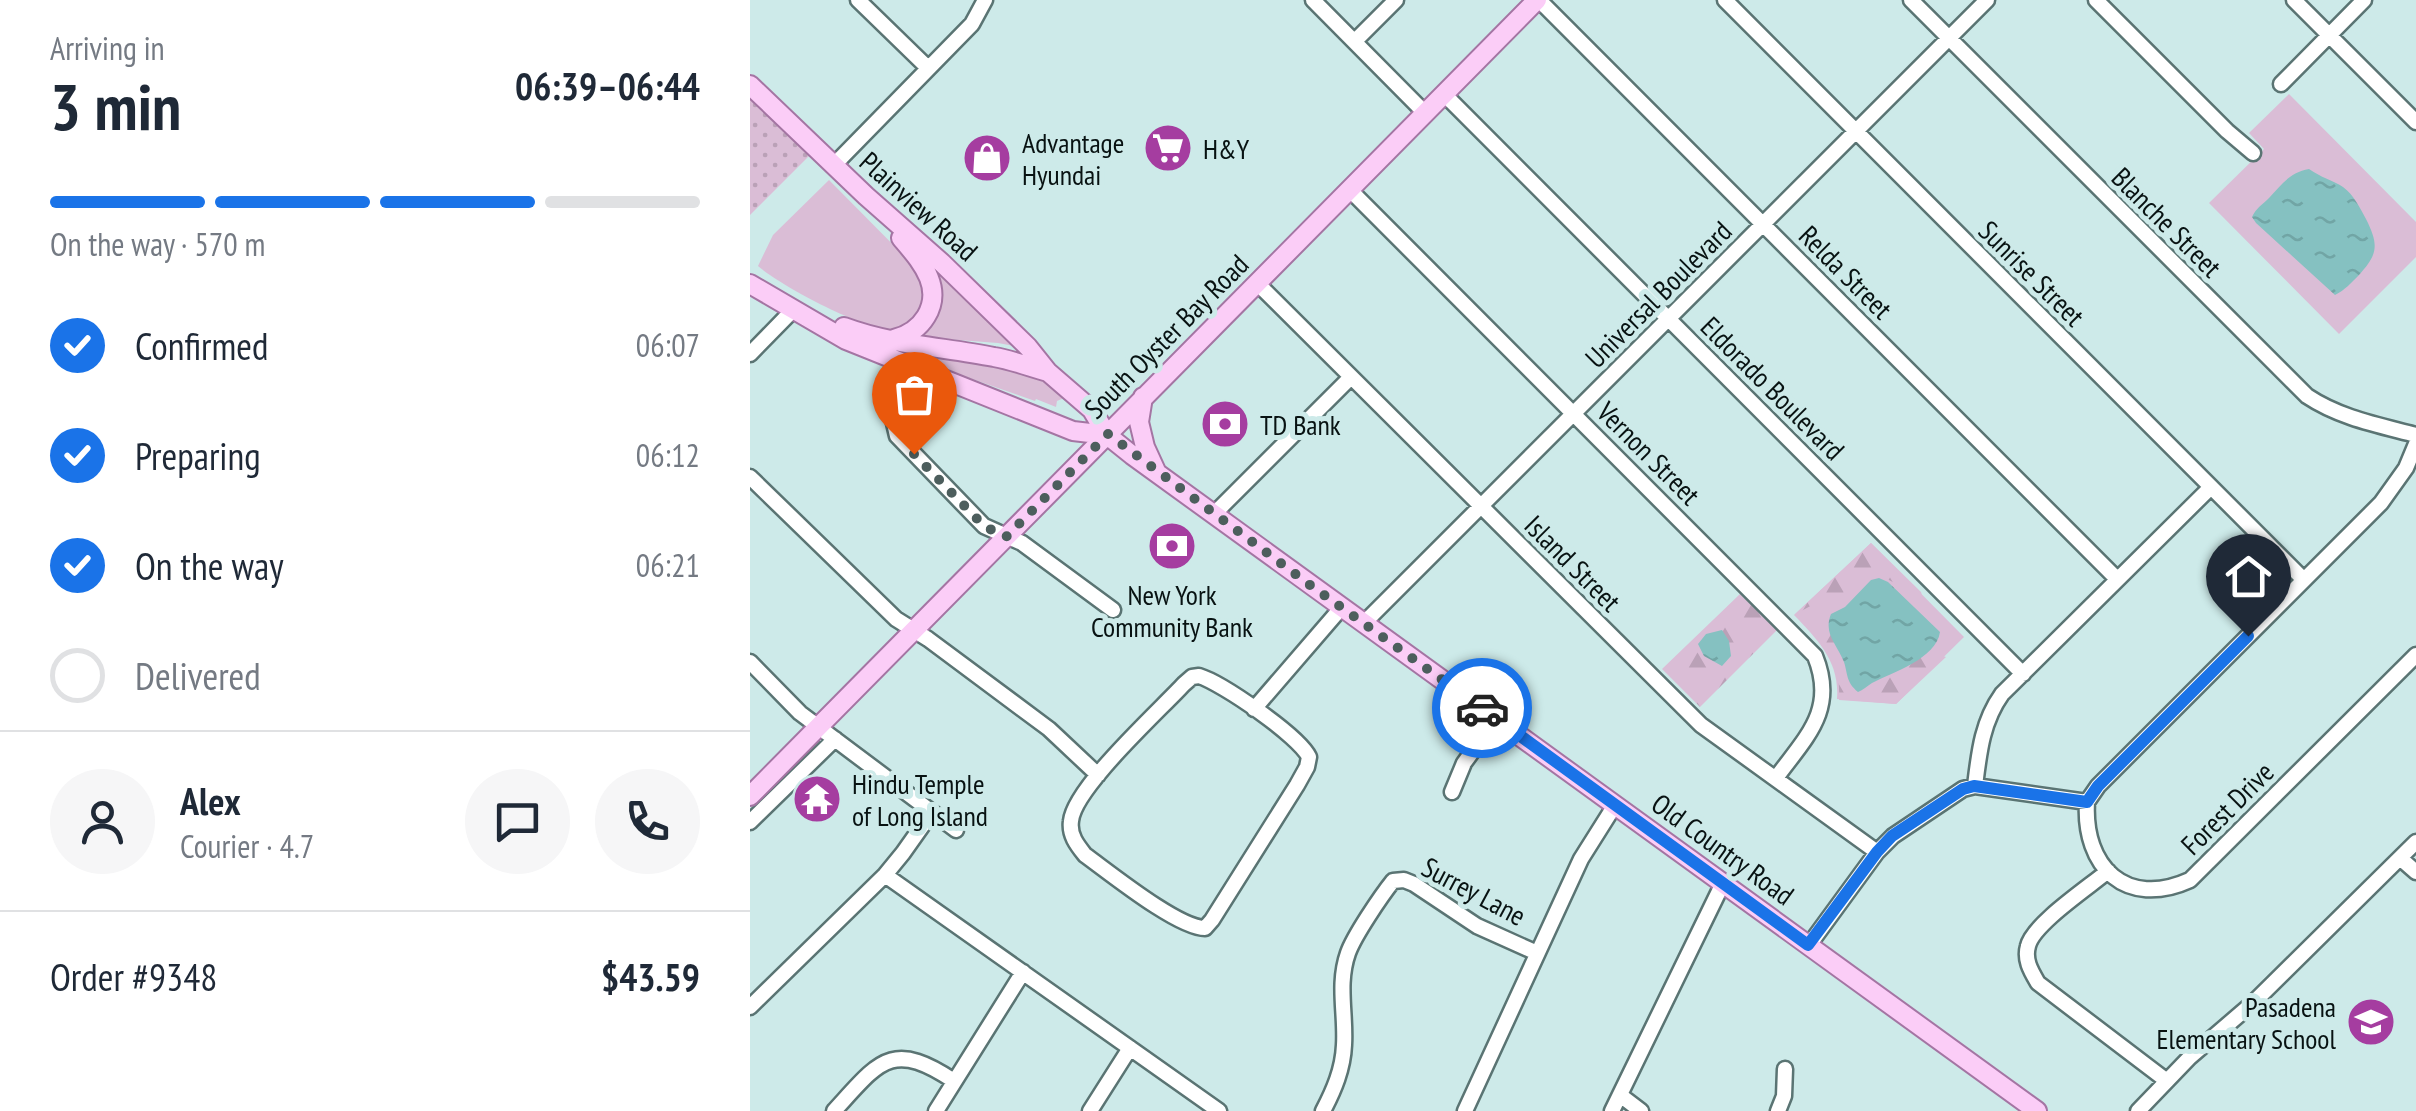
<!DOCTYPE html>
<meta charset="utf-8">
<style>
body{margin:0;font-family:"PT Sans Narrow",sans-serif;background:#f6f6f7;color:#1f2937;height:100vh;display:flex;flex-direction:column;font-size:38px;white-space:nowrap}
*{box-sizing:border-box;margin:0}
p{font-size:32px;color:#747a83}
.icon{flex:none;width:55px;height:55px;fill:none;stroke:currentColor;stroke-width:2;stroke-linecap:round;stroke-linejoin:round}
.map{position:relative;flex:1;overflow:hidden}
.drawer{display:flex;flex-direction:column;background:#fff;width:750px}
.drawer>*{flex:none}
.pin{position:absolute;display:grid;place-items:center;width:85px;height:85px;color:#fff;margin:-102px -42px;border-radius:50% 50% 50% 0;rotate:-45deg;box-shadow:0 0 10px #0007}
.pin .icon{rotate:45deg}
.courier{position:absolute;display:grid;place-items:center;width:100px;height:100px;margin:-50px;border:8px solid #1a73e8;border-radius:50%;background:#fff;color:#222;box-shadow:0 2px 12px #0007}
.summary em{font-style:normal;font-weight:700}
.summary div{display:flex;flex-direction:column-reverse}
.summary{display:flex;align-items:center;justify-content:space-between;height:170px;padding:0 50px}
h1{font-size:65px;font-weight:700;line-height:75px}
.bar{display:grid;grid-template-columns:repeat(4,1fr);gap:15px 10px;align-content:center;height:120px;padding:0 50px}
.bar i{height:12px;border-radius:8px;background:#e0e1e3}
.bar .active{background:#1a73e8}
.bar p{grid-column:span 4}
.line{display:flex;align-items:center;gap:25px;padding:0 50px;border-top:2px solid #e0e1e3}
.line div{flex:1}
.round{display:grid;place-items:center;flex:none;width:105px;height:105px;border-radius:52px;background:#f6f6f7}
ol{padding:0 50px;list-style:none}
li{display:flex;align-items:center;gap:30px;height:110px}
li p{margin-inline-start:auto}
li .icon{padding:10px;border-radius:50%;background:#1a73e8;color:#fff;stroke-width:4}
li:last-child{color:#747a83}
li i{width:55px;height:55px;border:5px solid #e0e1e3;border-radius:50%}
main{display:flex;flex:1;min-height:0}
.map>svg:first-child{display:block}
.grass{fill:#dabdd6}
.forest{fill:url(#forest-firs)}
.park{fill:url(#park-dots)}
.water{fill:url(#water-ripples)}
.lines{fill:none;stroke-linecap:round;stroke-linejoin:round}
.minor-casing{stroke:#5a7473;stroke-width:19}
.major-casing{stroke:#a475a3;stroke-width:22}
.minor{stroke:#fff;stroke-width:14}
.major{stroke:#fbcdf7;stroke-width:18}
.done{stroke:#4d5e5d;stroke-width:10;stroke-dasharray:0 18}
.route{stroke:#1a73e8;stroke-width:12}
.labels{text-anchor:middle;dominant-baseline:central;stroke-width:10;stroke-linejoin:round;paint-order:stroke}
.poi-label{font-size:28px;fill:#081212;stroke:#cdeae9;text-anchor:start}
.street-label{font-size:28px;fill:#081212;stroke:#cdeae9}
</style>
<main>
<section class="drawer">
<div class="summary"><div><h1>3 min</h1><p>Arriving in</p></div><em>06:39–06:44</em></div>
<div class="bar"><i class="active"></i><i class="active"></i><i class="active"></i><i></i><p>On the way · 570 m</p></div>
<ol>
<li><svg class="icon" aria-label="check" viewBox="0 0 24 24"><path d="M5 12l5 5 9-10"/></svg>Confirmed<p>06:07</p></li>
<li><svg class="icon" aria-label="check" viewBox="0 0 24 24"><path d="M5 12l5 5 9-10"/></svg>Preparing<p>06:12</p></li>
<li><svg class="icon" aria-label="check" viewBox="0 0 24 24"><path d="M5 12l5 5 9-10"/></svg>On the way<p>06:21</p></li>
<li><i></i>Delivered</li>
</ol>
<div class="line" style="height:180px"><a class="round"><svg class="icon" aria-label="person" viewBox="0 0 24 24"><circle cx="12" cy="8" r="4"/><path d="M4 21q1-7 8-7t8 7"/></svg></a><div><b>Alex</b><p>Courier · 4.7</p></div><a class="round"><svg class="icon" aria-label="chat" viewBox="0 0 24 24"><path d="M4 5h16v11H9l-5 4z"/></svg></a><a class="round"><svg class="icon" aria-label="phone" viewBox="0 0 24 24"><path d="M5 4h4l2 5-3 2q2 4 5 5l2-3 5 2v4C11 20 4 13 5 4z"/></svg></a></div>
<div class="line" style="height:130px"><div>Order #9348</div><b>$43.59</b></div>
</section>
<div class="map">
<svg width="1666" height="1111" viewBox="0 0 1666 1111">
<defs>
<pattern id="forest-firs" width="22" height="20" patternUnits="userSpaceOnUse" patternTransform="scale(2.5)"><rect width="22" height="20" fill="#dabdd6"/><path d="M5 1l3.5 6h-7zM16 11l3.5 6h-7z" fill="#baa1b7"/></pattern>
<pattern id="park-dots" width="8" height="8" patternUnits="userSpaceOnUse" patternTransform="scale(2.5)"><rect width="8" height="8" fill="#dabdd6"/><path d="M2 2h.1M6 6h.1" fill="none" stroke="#baa1b7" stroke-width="1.8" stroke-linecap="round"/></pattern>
<pattern id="water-ripples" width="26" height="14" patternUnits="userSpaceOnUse" patternTransform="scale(2.5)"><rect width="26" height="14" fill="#85c1c1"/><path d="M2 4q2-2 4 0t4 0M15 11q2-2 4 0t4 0" fill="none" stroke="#71a5a5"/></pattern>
</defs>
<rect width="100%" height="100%" fill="#cdeae9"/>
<!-- grass -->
<path class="grass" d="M1539,94L1666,222V257L1589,334L1459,203L1514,149L1499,133Z
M79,180L174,276C174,296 176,322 151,329C124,337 29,285 8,266L23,235Z
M179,261L274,348L248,343L169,337L168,334C186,303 199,295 179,261Z
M146,346L280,372L298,382L297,384L314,398L307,401L306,407L286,399L285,401L145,352Z
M1121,543L1214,637L1146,704L1087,699C1090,662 1068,640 1044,615Z"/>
<!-- forest -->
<path class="forest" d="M1121,543L1171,592L1175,605L1150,586L1126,573L1111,578L1093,593L1075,598L1044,615Z
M990,594L1027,630L950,707L912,669Z
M1083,605C1110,610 1121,626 1143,640C1158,650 1180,650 1196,657L1146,704L1089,700C1090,665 1085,651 1062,624L1068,616Z"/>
<!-- park -->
<path class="park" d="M0,85L66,149L0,215Z"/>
<!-- water -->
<path class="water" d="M1559,169C1570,177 1584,181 1593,187C1604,195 1610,208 1616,219C1629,245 1628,254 1609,275C1601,283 1595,290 1585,295L1506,223L1502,217C1506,208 1512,205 1519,198C1532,184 1539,173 1559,169Z
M1129,578L1138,582L1190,632C1186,659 1143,672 1122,683C1117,686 1113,690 1108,692C1096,682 1098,675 1094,662C1087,644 1073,634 1081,614L1095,607L1121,580Z
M972,630L979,641L981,656L972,666L954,656L948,644L956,634Z"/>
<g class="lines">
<!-- minor casing -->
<g class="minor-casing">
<path id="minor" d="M108,0L178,68
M563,0L675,113
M789,0L1367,579
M975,0L1554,580
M1161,0L1557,396C1590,418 1628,425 1666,435
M1346,0L1477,131L1503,153
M1544,0L1666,122
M605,41L646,0
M1531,84L1614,0
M694,94L1273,674
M84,165L222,24L235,0
M599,189L1065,656C1087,710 1056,737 1026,778
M507,283L951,725L1127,852
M0,354L43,310
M141,410L147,436L234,526L272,543L363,610
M0,477L146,619L178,639L299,729L348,775
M464,514L601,377
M614,623L1237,0
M0,662L50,713L206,830
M449,676C472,683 549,736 559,757L557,767L547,785L462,920L455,928C428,928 360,873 335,855C327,845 319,835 321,821C324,788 409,711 434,684L442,677Z
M504,709L592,607
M1225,786C1229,753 1232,722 1252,694L1461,487
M702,792L714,763L746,719
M1337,802C1333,867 1376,909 1440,880L1666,655
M0,822L85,739
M1650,858L1666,872
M1358,871C1339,887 1283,924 1278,946C1274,960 1281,971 1288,983L1417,1081
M135,875L469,1111
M1059,945L1127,852L1143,836L1213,789L1225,786L1337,802L1348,786L1631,503L1656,468L1666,444
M0,1007L135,875L153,853L182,812
M870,1095L891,1111
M84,1111C129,1062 141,1039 204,1081
M186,1111L273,972
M340,1111L380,1048
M573,1111C584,1090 593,1069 594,1045C596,1014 587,984 598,953C604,936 631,896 643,881L654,880L664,884L727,926L787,953
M715,1111L831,859L865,805
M862,1111L973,883
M1028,1111L1034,1096L1035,1069
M1388,1111L1440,1057L1504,1002L1666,842"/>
</g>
<!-- major casing -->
<g class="major-casing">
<path id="major" d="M0,85L116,196L192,263L278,347L298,372L342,410L357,435L382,455L1287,1111
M0,284L96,340L323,431L357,435
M94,327C142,345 194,347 244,357C262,360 280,367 298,372
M144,339C172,332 190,306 179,278C173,263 162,251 151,238
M393,397L389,422L395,447L406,471
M0,796L787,0"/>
</g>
<!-- minor -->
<use href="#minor" class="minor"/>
<!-- major -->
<use href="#major" class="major"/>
</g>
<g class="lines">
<!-- done -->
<path class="done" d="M164,454L234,526L256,537L358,434L560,585L732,708"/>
<!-- route -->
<path class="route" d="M732,708L1058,945L1127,852L1142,836L1213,789L1224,786L1337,802L1348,786L1498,636"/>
</g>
<!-- icons -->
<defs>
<g id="supermarket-disc" transform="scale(2.5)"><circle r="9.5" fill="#a53da0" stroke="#cdeae9"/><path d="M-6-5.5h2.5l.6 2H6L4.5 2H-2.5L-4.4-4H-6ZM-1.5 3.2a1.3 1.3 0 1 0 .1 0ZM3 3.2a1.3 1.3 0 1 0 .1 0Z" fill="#fff"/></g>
<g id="shop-disc" transform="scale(2.5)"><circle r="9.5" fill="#a53da0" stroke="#cdeae9"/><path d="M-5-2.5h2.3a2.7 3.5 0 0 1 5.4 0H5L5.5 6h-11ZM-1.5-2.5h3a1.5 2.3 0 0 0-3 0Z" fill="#fff"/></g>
<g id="bank-disc" transform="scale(2.5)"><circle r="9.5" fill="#a53da0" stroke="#cdeae9"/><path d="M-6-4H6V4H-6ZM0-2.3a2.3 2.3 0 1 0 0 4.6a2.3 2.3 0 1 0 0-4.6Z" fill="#fff"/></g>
<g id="temple-disc" transform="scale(2.5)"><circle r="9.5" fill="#a53da0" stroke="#cdeae9"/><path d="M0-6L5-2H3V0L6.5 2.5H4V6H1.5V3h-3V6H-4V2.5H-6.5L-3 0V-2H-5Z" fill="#fff"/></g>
<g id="school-disc" transform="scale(2.5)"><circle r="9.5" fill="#a53da0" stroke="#cdeae9"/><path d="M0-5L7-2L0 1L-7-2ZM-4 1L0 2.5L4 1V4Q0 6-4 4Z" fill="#fff"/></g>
</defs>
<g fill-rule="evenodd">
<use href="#supermarket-disc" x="418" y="148"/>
<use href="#shop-disc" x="237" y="158"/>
<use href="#bank-disc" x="475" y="424"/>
<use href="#bank-disc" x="422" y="546"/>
<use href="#temple-disc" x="67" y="799"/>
<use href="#school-disc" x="1621" y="1022"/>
</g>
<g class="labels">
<!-- poi labels -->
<g class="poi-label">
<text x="272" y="142">Advantage<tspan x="272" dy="32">Hyundai</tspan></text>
<text x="453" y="148">H&amp;Y</text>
<text x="510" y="424">TD Bank</text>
<text x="422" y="594" text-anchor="middle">New York<tspan x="422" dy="32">Community Bank</tspan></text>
<text x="102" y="783">Hindu Temple<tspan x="102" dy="32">of Long Island</tspan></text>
<text x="1586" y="1006" text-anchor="end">Pasadena<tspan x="1586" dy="32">Elementary School</tspan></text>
</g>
<!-- street labels -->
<g class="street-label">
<text transform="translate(169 206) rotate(42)">Plainview Road</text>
<text transform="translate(1417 222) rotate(45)">Blanche Street</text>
<text transform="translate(1096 272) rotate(45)">Relda Street</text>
<text transform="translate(1282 273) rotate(45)">Sunrise Street</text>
<text transform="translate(908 294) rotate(-45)">Universal Boulevard</text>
<text transform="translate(416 336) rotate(-45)">South Oyster Bay Road</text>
<text transform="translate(1023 388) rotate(45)">Eldorado Boulevard</text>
<text transform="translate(899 453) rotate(45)">Vernon Street</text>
<text transform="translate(823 563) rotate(45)">Island Street</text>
<text transform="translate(1477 808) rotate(-45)">Forest Drive</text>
<text transform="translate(973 849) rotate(36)">Old Country Road</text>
<text transform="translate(724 891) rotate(28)">Surrey Lane</text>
</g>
</g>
</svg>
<div class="pin" style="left:164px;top:454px;background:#ea580c"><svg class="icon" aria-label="bag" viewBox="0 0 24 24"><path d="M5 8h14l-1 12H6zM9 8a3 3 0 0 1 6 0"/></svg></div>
<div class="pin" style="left:1498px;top:636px;background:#1f2937"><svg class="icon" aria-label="home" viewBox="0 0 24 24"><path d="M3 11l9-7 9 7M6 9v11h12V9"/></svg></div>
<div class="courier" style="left:732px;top:708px"><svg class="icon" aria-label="car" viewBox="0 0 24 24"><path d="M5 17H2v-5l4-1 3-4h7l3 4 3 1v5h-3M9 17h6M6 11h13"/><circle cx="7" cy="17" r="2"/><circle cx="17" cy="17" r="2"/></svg></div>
</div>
</main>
